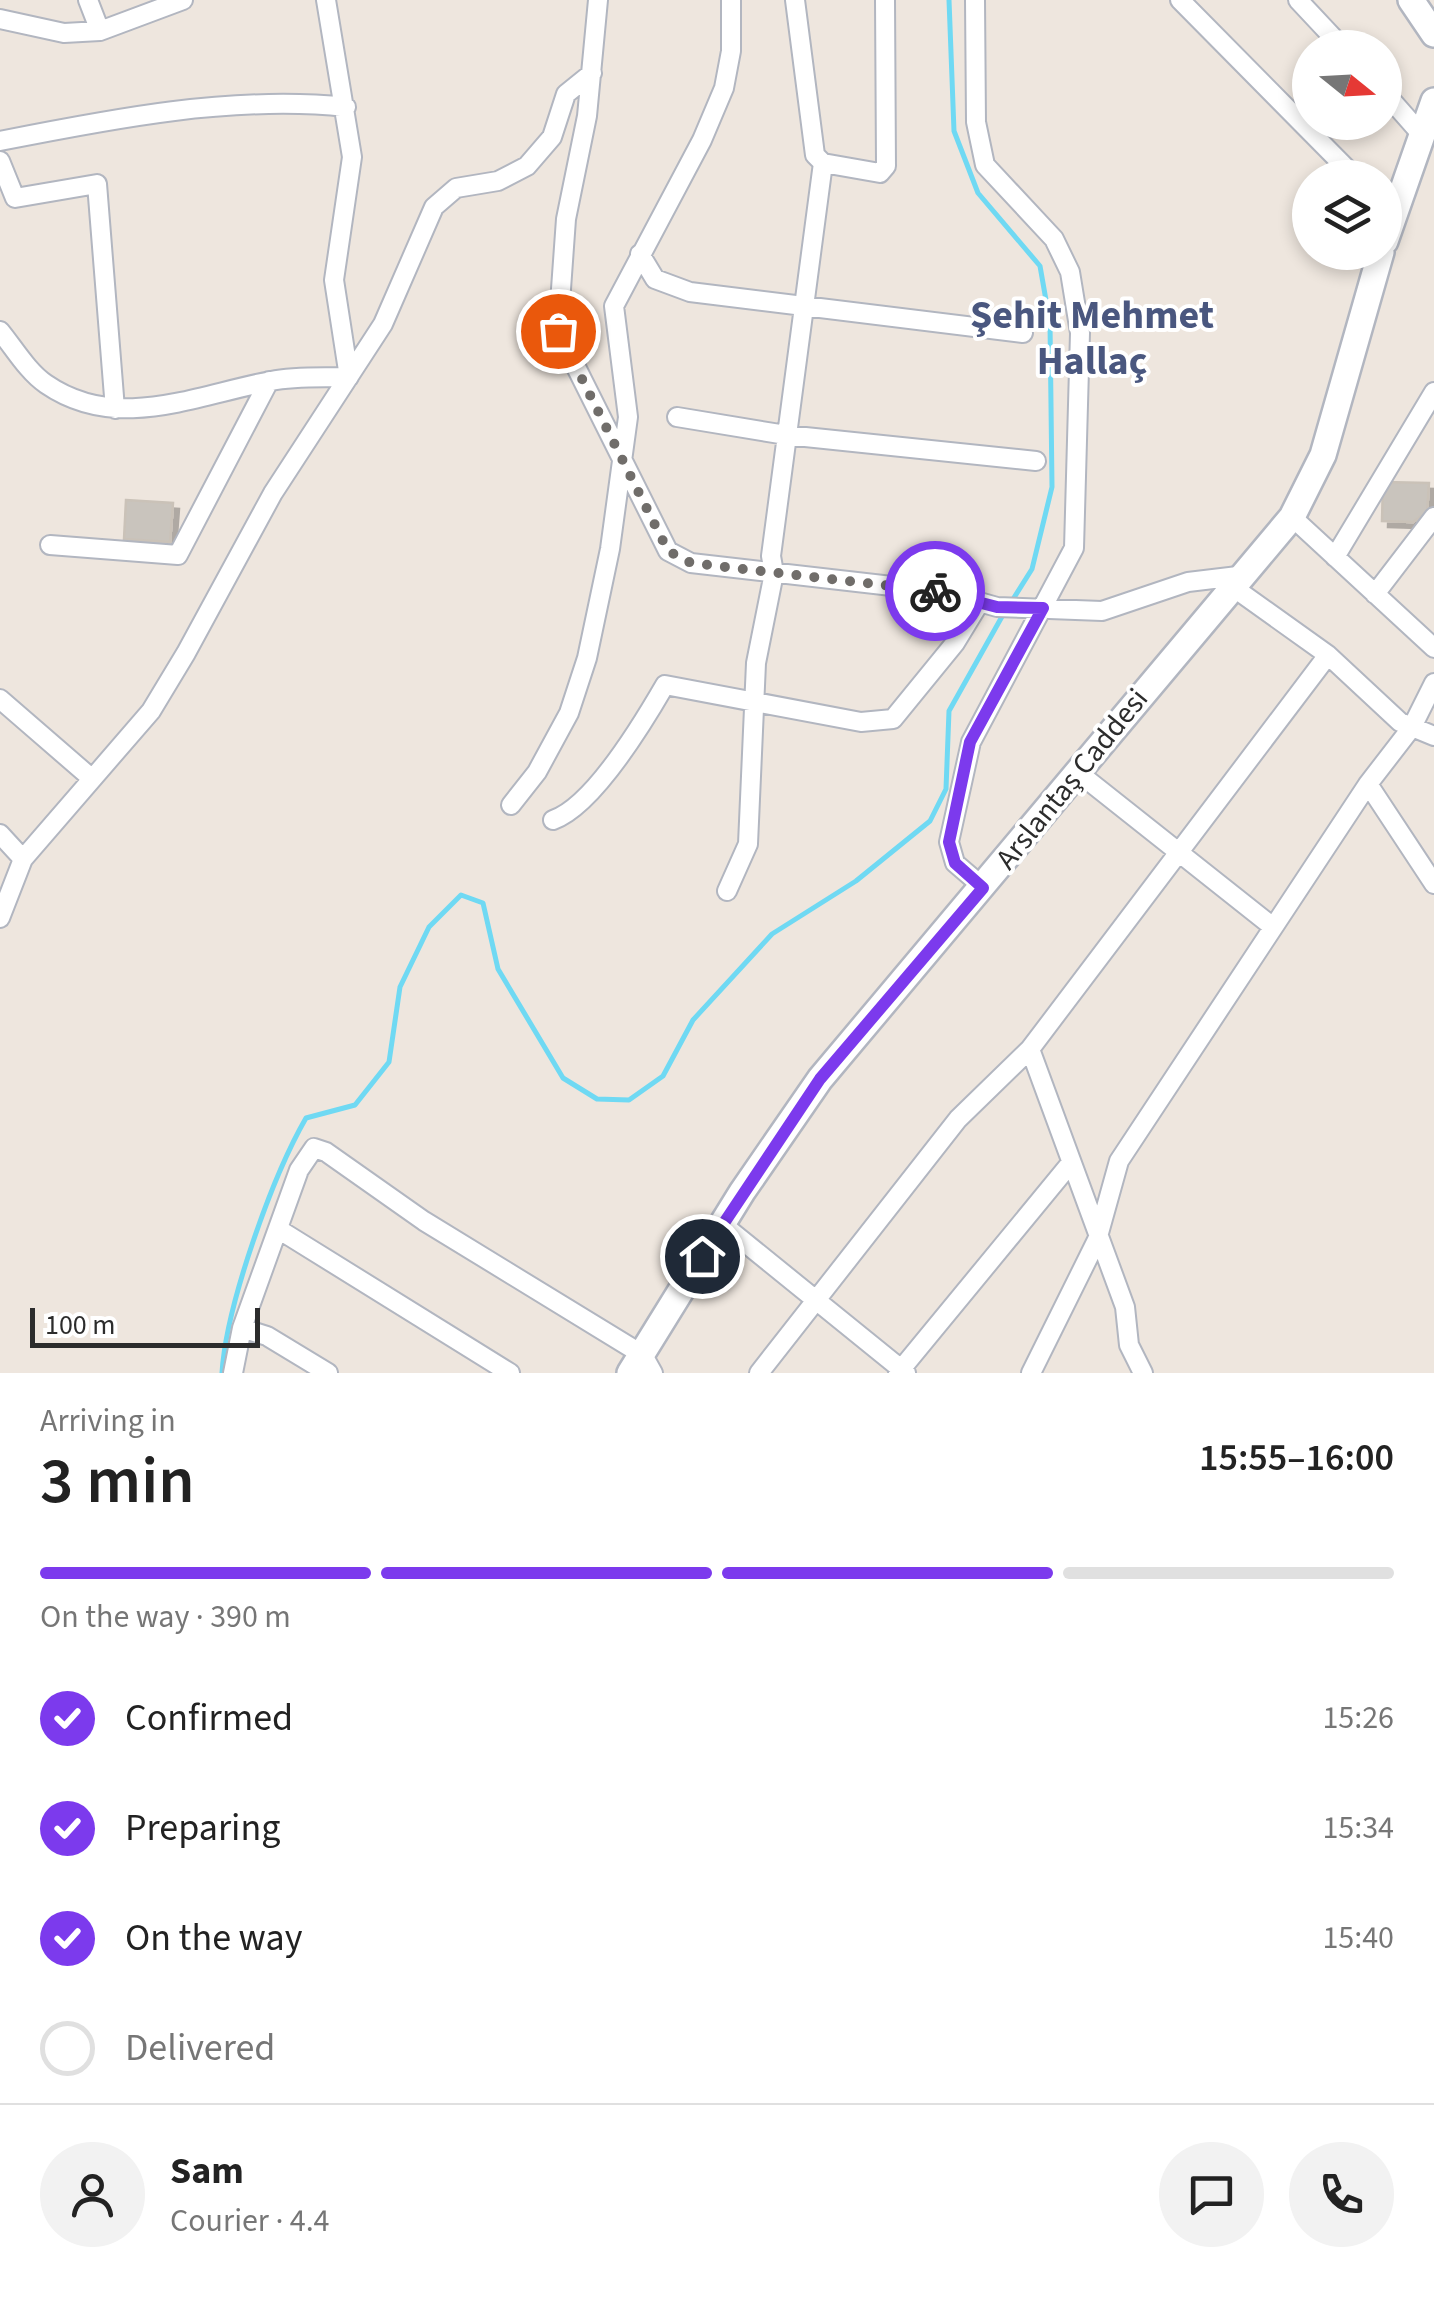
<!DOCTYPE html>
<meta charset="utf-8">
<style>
body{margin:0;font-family:"Source Sans 3",sans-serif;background:#f2f2f2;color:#222;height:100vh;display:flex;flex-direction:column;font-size:38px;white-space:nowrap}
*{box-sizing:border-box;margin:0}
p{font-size:32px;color:#767676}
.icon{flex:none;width:55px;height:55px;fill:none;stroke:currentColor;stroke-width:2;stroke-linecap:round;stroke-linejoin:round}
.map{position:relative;height:1373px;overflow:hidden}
.panel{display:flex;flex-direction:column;background:#fff;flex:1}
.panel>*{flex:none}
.needle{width:65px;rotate:108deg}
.buttons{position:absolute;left:1292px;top:30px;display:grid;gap:20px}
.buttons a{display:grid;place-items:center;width:110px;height:110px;border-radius:50%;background:#fff;box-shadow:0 5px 15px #0003;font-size:50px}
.scale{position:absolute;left:30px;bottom:25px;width:230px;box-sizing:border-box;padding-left:10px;border:5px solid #2c2c2c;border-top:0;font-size:28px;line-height:35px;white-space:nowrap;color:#2c2c2c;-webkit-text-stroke:8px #fff;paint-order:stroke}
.pin{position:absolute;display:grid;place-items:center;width:85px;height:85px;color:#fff;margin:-42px;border:5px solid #fff;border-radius:50%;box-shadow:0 2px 10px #0007}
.courier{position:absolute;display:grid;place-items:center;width:100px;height:100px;margin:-50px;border:8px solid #7c3aed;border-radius:50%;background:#fff;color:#222;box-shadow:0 2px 12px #0007}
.head em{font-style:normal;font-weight:600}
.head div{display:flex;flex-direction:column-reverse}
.head{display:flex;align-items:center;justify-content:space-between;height:170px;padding:0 40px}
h1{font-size:65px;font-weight:600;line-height:75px}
.bar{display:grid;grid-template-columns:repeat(4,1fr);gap:15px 10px;align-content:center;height:120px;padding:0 40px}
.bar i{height:12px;border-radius:8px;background:#e0e0e0}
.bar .on{background:#7c3aed}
.bar p{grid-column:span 4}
.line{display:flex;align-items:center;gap:25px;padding:0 40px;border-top:2px solid #e0e0e0}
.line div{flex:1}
.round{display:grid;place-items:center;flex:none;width:105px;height:105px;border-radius:52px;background:#f2f2f2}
ol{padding:0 40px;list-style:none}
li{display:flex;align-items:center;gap:30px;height:110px}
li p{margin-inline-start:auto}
li .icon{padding:10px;border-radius:50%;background:#7c3aed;color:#fff;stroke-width:4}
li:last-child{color:#767676}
li i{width:55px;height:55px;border:5px solid #e0e0e0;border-radius:50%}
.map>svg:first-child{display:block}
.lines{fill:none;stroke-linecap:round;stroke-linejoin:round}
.stream{stroke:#6fd9f3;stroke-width:5}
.building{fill:#c9c4bd;stroke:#cac2b8;stroke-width:2.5;filter:url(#shadow)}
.minor-casing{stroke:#b2b6c0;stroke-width:22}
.secondary-casing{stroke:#b2b6c0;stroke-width:30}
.minor{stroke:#fff;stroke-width:18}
.secondary{stroke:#fff;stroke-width:25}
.done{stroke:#706d6a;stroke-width:10;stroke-dasharray:0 18}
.route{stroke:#7c3aed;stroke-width:12}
.labels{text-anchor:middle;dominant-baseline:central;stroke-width:8;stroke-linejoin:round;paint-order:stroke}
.street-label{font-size:30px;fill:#2c2c2c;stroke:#fff}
.district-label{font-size:40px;font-weight:bold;fill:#4a577f;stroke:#fff}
</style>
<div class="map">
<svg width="1434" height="1373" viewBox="0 0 1434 1373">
<defs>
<filter id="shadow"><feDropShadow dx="6" dy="6" stdDeviation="0" flood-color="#0004"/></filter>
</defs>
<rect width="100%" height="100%" fill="#eee6de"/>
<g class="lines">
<!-- stream -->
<path class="stream" d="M949,0L954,131L978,193L1040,266L1050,323L1052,487L1032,569L1010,604
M222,1373C226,1306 272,1177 306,1118L355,1105L389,1062L400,987L429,927L461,895L483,903L498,969L563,1078L597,1099L629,1100L663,1076L693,1020L772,934L856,881L930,821L946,789L949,711L1004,613"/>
</g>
<!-- building -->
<path class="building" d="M1383,482L1429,483L1427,512L1413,522L1382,521Z
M126,500L173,503L170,542L124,539Z"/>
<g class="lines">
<!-- minor casing -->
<g class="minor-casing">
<path id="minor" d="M88,0L100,31
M598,0L587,116L566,219L558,331L668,551L691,563L944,592L997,607L1102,611L1188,582L1238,576
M795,0L815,155L823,163L880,173L886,166L885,0
M975,0L976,122L985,165L1054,239L1070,272L1080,333L1074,548L971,742L949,842L955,863L983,887
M1180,0L1356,178
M1298,0L1343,48
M0,19L64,33L100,31L183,0
M1385,93L1422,135
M0,141C111,119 233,95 346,107
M0,161L15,198L97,184L115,409
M640,254L655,279L690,292L1023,333
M0,331C14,348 28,372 46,384C117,433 196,395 271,381C296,376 324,378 349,377L334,280L352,157L326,0
M677,417L786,435L1036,461
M1292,517L1434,648
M50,545L178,555L269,381
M1335,557L1434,392
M1230,585L1328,655L1400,722L1434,736
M1375,594L1434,517
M0,699L90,777
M1080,774L1273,927
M1368,784L1434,884
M511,805L537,772L569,713L587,658L610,549L628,417L614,306L702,140L724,88L731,51V0
M553,820C593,806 643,723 665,685L861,722L893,719L955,643L980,602
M0,834L23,859
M727,891L748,844L756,663L774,573L771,556L823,163
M0,918L23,859L151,711L186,653L273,493L383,324L434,207L456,188L498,181L527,166L552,137L566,94L592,73
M1030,1049L1125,1307L1129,1345L1143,1373
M722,1224L906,1373
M278,1229L510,1373
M242,1328L267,1336L328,1373
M233,1373L242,1328L299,1170L314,1148L326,1152L424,1221L643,1355L653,1373
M759,1373L958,1119L1030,1049L1328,655
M898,1373L1070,1164
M1031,1373L1097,1240L1119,1161L1368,784L1412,727L1434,683"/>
</g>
<!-- secondary casing -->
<g class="secondary-casing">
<path id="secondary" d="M1411,0L1434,34
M1385,241L1434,101
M630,1373L742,1192L820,1079L1292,517L1323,455L1381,252"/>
</g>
<!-- minor -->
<use href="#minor" class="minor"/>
<!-- secondary -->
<use href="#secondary" class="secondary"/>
</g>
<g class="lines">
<!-- done -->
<path class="done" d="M558,331L668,551L691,563L935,591"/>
<!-- route -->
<path class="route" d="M702,1256L820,1079L983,888L955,863L949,842L970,742L1043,608L997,607L935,591"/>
</g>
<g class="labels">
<!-- street labels -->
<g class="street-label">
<text transform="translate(1072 779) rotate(-51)">Arslantaş Caddesi</text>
</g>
<!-- district labels -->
<g class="district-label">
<text x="1092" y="315">Şehit Mehmet<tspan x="1092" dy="46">Hallaç</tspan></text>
</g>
</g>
</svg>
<div class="buttons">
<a><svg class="needle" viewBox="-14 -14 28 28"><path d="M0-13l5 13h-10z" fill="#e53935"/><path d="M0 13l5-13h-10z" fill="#767676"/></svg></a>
<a><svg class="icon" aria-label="layers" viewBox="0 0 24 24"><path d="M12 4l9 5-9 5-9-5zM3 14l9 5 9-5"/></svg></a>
</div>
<div class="scale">100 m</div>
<div class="pin" style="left:558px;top:331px;background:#ea580c"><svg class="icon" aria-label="bag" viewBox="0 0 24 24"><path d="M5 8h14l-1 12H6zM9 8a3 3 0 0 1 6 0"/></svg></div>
<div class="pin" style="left:702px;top:1256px;background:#1f2937"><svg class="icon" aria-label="home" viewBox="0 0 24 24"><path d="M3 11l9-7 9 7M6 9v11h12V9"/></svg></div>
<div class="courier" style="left:935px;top:591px"><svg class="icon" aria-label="bike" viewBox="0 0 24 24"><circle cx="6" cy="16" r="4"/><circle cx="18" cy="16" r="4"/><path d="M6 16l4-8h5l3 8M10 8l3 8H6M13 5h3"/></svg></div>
</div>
<section class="panel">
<div class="head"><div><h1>3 min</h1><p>Arriving in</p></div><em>15:55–16:00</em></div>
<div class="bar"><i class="on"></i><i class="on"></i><i class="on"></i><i></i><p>On the way · 390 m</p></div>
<ol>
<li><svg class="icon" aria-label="check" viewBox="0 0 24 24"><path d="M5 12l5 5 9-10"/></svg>Confirmed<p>15:26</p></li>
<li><svg class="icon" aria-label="check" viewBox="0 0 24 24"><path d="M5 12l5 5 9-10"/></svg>Preparing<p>15:34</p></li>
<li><svg class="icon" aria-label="check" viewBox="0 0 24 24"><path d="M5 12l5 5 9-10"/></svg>On the way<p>15:40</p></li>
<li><i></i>Delivered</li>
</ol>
<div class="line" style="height:180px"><a class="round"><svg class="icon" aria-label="person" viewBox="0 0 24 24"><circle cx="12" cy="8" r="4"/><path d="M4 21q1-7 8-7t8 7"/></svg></a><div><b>Sam</b><p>Courier · 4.4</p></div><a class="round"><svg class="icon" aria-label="chat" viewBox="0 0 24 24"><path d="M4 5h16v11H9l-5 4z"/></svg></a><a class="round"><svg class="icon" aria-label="phone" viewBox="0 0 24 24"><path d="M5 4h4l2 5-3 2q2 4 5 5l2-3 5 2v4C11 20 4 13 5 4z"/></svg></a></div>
</section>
